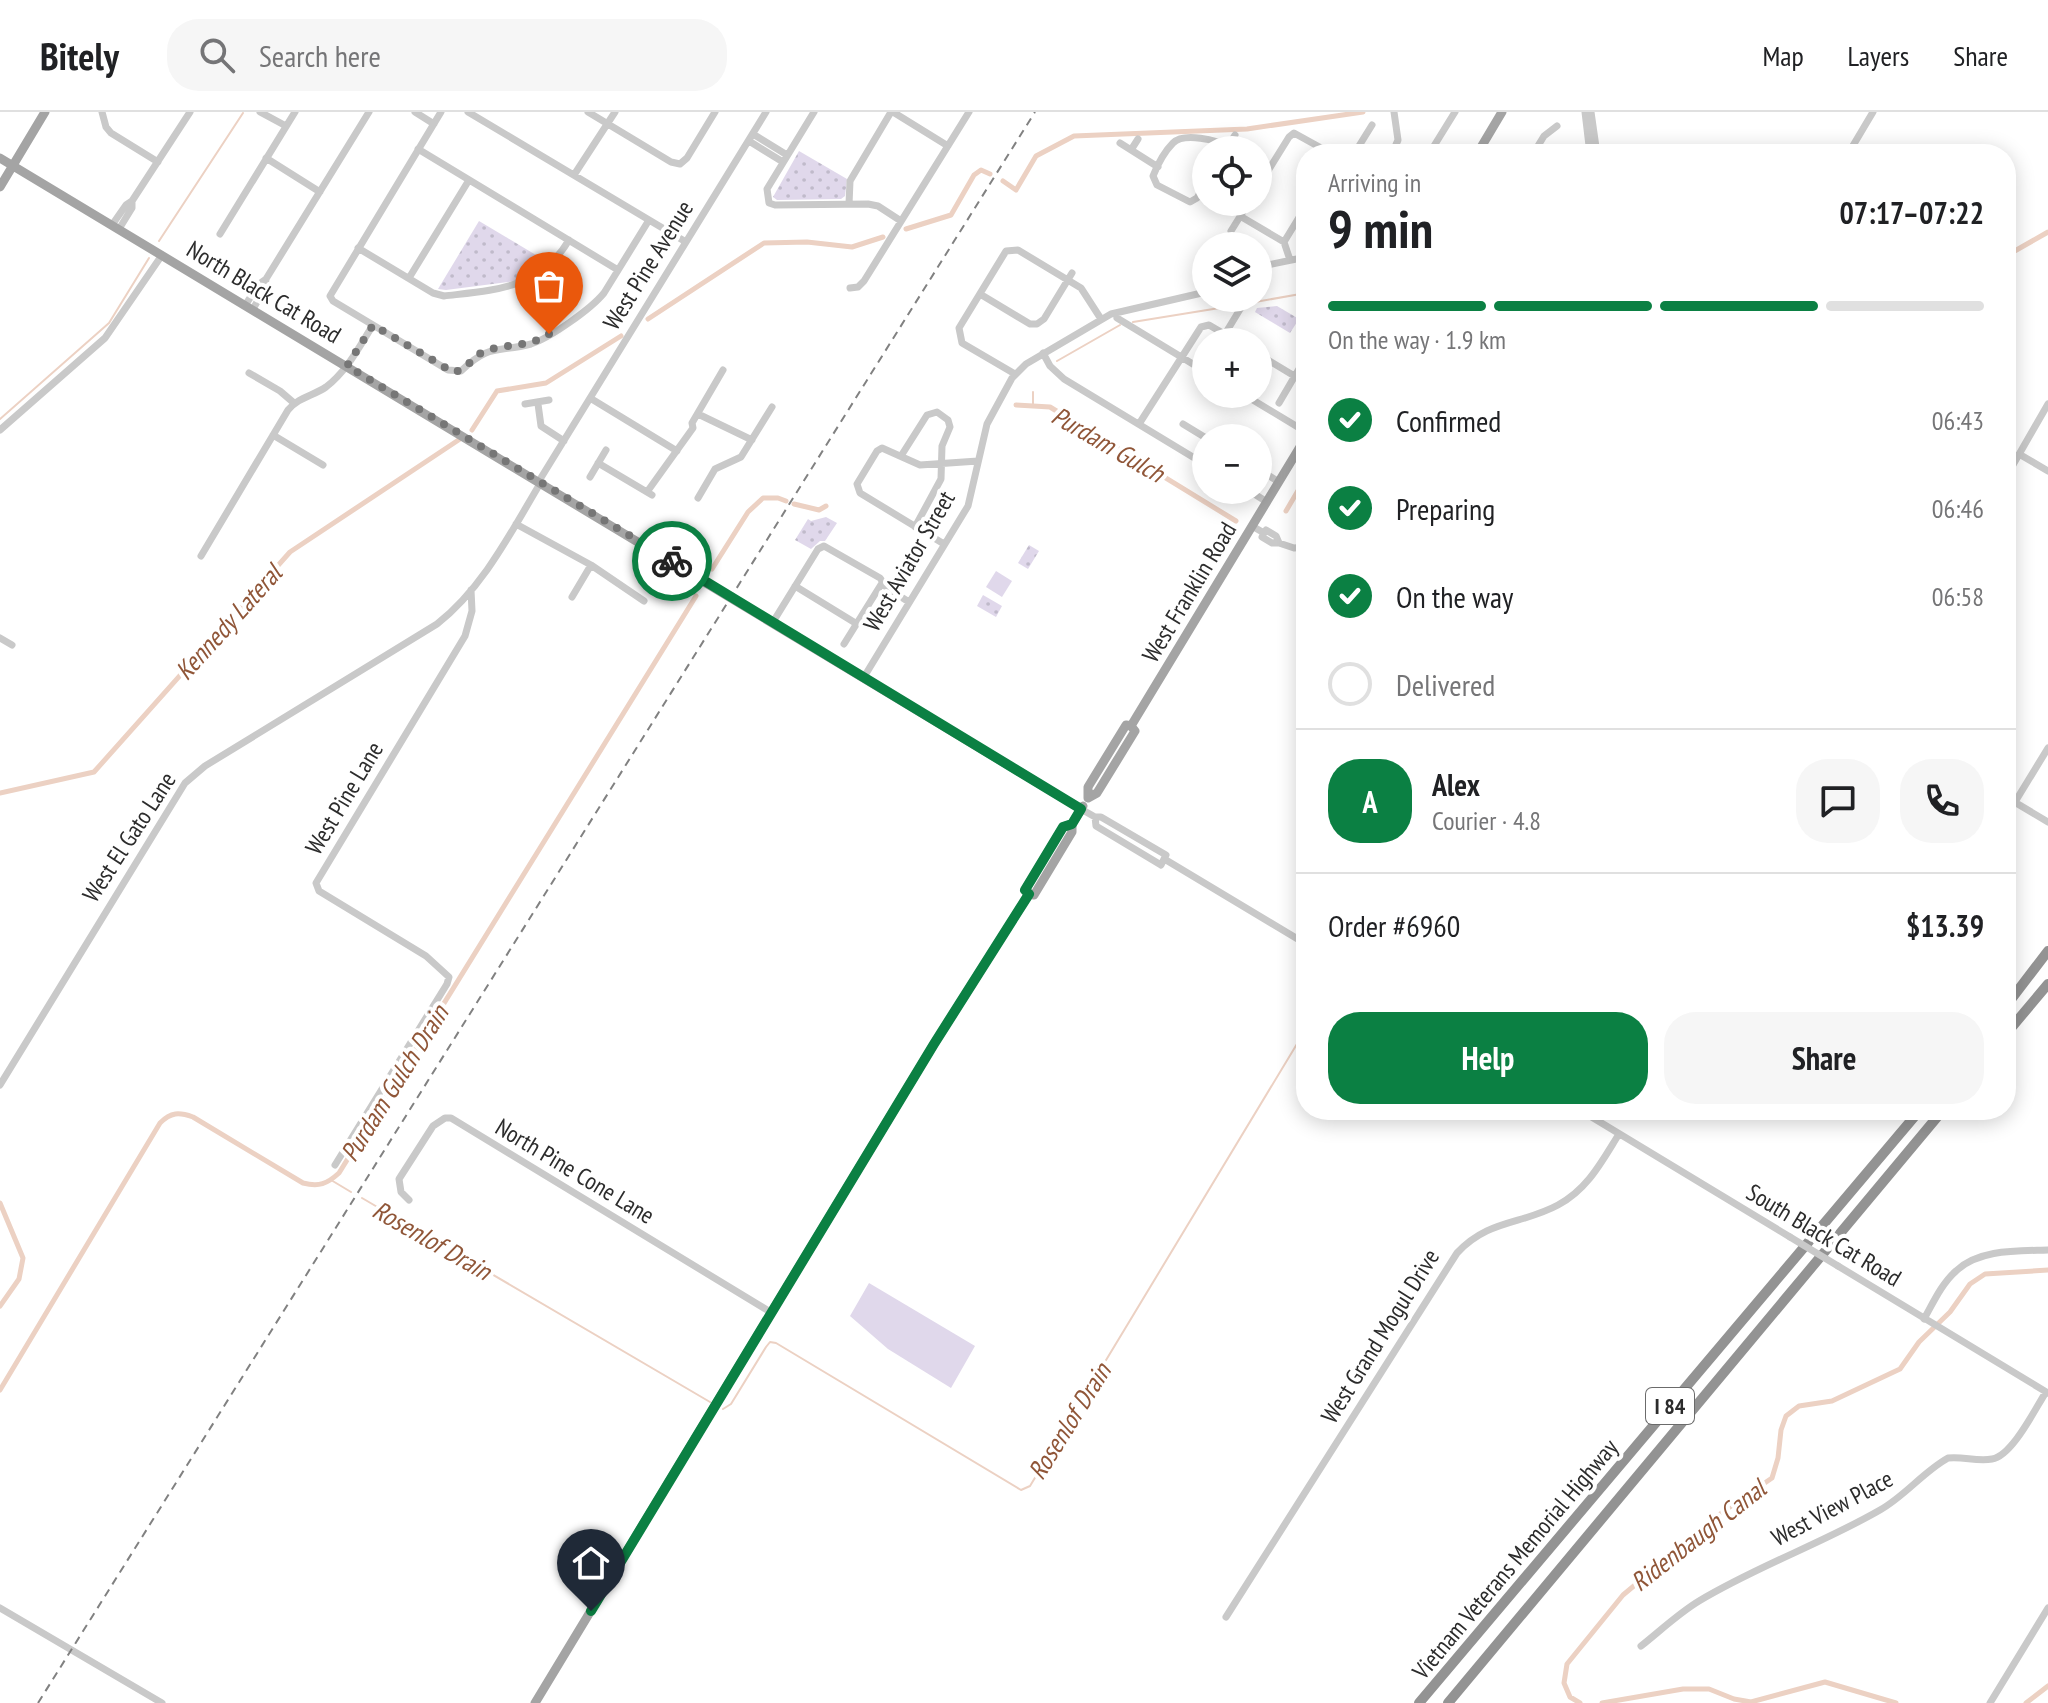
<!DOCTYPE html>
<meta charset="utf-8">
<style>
body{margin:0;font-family:"PT Sans Narrow",sans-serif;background:#f6f6f6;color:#202124;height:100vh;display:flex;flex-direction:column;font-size:30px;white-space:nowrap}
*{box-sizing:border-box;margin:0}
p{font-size:26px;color:#757577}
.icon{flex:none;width:44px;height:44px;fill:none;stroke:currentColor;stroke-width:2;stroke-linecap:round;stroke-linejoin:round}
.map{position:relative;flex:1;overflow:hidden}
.details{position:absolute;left:1296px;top:32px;width:720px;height:976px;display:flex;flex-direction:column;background:#fff;border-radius:32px;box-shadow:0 4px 20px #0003}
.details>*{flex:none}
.buttons{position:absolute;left:1192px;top:24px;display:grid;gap:16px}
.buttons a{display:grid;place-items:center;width:80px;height:80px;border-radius:50%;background:#fff;box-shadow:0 4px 20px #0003;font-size:40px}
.pin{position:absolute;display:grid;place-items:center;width:68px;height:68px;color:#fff;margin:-82px -34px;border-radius:50% 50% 50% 0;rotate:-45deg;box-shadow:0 0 8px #0007}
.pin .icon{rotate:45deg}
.courier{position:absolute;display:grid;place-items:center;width:80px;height:80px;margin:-40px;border:6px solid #0b8043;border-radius:50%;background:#fff;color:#222;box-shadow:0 2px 10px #0007}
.overview em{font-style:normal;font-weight:800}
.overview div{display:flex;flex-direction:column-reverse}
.overview{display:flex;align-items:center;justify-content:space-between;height:136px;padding:0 32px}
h1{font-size:52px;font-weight:800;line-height:60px}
.bar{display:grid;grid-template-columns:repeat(4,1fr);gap:12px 8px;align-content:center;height:96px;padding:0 32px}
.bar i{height:10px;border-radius:6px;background:#e0e0e0}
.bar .on{background:#0b8043}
.bar p{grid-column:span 4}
.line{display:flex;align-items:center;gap:20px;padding:0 32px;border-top:2px solid #e0e0e0}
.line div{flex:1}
.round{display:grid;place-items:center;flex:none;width:84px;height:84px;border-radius:32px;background:#f6f6f6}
ol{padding:0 32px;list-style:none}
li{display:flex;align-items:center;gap:24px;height:88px}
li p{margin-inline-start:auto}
li .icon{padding:8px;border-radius:50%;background:#0b8043;color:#fff;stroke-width:4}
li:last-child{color:#757577}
li i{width:44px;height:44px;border:4px solid #e0e0e0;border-radius:50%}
.action{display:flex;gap:16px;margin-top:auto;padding:16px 32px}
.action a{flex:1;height:92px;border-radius:32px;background:#0b8043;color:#fff;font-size:32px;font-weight:800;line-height:92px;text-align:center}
.action a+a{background:#f6f6f6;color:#202124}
header{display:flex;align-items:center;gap:48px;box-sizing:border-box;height:112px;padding:0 40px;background:#fff;border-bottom:2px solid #e0e0e0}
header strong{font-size:38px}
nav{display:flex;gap:44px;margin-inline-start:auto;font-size:28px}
.search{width:560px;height:72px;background:#f6f6f6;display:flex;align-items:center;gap:20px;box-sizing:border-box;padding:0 28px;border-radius:32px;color:#757577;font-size:30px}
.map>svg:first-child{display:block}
.grass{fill:#e0d8eb}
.park{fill:url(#park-dots)}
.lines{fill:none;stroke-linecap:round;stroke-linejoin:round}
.stream{stroke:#ecd1c3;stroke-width:2}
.canal{stroke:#ecd1c3;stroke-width:5}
.minor{stroke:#c9c9c9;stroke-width:7}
.major{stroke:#a4a4a4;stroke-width:9}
.highway{stroke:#939393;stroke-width:10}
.rail{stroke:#818181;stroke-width:2;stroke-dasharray:8 6;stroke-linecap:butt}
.minor-bridge{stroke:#c9c9c9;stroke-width:7}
.done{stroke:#767676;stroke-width:8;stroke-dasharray:0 14.4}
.route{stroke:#0b8043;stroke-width:10}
.labels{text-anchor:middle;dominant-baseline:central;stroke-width:8;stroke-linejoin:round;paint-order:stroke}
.shield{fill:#fff;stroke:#6b6b6b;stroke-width:2}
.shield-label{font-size:22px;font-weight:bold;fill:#2c2c2c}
.street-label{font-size:24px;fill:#2c2c2c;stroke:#fff}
.water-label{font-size:26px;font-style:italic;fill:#905638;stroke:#fff}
</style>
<header>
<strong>Bitely</strong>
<div class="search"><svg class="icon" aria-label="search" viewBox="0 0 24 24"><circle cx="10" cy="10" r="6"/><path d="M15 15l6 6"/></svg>Search here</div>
<nav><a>Map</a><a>Layers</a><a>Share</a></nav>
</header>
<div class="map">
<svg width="2048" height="1591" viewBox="0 0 2048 1591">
<defs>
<pattern id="park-dots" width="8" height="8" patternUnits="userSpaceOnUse" patternTransform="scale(2)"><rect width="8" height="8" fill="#e0d8eb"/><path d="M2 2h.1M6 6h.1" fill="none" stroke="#c0baca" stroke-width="1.8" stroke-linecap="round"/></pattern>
</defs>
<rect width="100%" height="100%" fill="#fff"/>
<!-- grass -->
<path class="grass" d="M996,459L1012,469L1002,485L986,475Z
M869,1171L975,1234L951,1276L888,1237L850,1204Z"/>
<!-- park -->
<path class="park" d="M799,39L847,67L845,84L841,87L777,88L773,85Z
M479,109L546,149L515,169L446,178L438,177Z
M1277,194L1299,207L1290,221L1255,200L1257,196Z
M826,405L837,411L825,429H820L811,437L795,428L808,407L811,409Z
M1029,433L1039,439L1028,457L1018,451Z
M983,483L1002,494L996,505L977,494Z"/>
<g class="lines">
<!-- stream -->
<path class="stream" d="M159,129L243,1
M1244,192L1306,181
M1133,210L1238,193
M1057,249L1120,213
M1033,294V280
M0,307L109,211L149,146
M331,1068L351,1080
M362,1086L710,1290
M723,1297L731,1292L766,1235L770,1230L776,1231L1021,1378L1030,1374L1306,917"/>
<!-- canal -->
<path class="canal" d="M1003,69L1016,78L1036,44L1074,24L1247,17L1363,0
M906,117L951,103L974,63L981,58L990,62
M2006,144L2048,120
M648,207L764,131L807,130L852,135L883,125
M1016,293L1050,295L1236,409
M472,318L497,279L546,271L621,224
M794,392L819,398L826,394
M1286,399L1306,365
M712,457L748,400L763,386H778L786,389
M0,681L94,660L290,440L460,327
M0,1091L23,1146L19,1167L0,1194
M0,1278L160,1011C171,1000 179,1000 193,1005L303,1071C319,1075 327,1072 339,1061L696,484
M1580,1591L1570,1585L1564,1571L1567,1552L1623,1483L1724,1399L1772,1366L1778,1346L1781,1318L1786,1304L1799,1294L1832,1289L1900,1257L1919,1230L1950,1200L1970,1172L1985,1162L2048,1158
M1602,1591L1683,1577H1709L1734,1587L1751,1590L1825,1570L1896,1591
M2026,1591L2048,1574"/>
<!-- minor -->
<path class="minor" d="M102,0L106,15L111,21L158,50
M260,0L286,14
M415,0L434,12
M441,0L330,184L333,189L448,258L461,259C490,231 497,241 531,232C550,226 591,197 604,181L649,108
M468,0L686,130
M588,0L671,50L680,52L687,46L715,0
M814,0L767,77L769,91L775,93L868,92L878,94L901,109
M893,0L948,34
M1585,0L1590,42
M1591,0L1597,42
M753,22L787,43
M749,29L783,50
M1120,31L1158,55
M418,37L618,158
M1131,38L1138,27
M1226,38L1235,23
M1354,42L1372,13
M1392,42L1398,28L1394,0
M1429,42L1455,0
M1533,42L1544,24L1557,14
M1848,42L1873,0
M266,46L320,80
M574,63L615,0
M1206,71L1197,86L1190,90L1157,73L1153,64C1157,54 1165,39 1173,31C1184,20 1217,28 1228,35
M1258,75L1289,25L1294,21L1332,42
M132,89L190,0
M849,92L850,69L891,0
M1240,104L1284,130L1290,148
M112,113L126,93L132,89V96L119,117
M1231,119L1249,90
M220,122L295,0
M1284,130L1306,94
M358,136L433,181L444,184C495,178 540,177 569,128
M1258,155L1306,145
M409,166L469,68
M266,167L369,0
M850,176L858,175L864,169L969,0
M980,182L1030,212H1037L1044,207L1072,161
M246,192L259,172L266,167L265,176L253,197
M1117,206L1206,260
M1225,222L1242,194
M1043,241L1050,254L1064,267L1206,353
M1258,242L1306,271
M249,261L280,279L294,291
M1015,262L962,231L959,216L1006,139L1018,138L1081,176L1101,207
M1243,282L1306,320
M590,286L677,339
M1279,291L1306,245
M525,292L549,288
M538,292L541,314L564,329
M698,302L752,328
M1139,312L1201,215L1209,213L1238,230
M1183,312L1206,326
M0,318L105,226L162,143
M273,323L323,353
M2019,342L2048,359
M901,344L927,303L937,300L948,308L950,315L942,334L941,367L915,415
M598,351L652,383
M1258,357L1279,370
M590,365L606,338
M2006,365L2048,292
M539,369L766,0
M1248,378L1267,390
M647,380L693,316L692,311L723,258
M698,386L715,357L741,345L772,295
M516,412L591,453L644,489
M1252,414L1264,421L1262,425L1272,431H1279L1276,424L1266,418L1264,421
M1279,431L1294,436L1306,435
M944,432L860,381L857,372L877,339L882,336L920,353L978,349
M201,444L288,298C299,285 313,284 326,275C347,259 359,235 373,213
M795,474L857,512
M572,485L591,453
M773,510L818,437L824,434L880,466L887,476L909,490
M0,526L12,533
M844,532L882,471
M864,565L968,394L987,312L1012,266L1026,252L1111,202L1206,180
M2006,685L2048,710
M2015,690L2048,636
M1081,697L1095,705H1101L1166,743L1161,753L1096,714L1095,705
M1166,748L1306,832
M0,973L185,671L205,654L437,512C483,476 511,420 541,370
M1580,998L1790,1125
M335,1053L447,872L449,865L426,844L319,779L316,771L465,524L472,499L471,478
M409,1088L401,1080L399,1067L433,1014L445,1006H451L772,1201
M1838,1154L2048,1281
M1924,1207C1933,1191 1942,1171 1956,1159C1979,1137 2018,1139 2048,1138
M0,1496L162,1591
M1226,1505L1457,1141C1489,1107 1521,1113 1558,1093C1588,1077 1602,1049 1619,1022
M1641,1534C1660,1519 1679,1501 1699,1489C1757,1454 1821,1432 1880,1398C1905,1384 1923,1360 1948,1346C1963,1344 1977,1350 1992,1347C2012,1344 2035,1297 2046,1280
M1990,1591L2048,1496"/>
<!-- major -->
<path class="major" d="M1477,42L1502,0
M0,46L1081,697
M0,75L45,0
M1131,614L1135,619L1097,681L1088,686V675L1126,613L1131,614L1137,604L1306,325
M1072,712L1063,715L1025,778L1029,782L1034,783L1072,720V712L1083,694
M535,1591L934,932L1029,782"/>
<!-- highway -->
<path class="highway" d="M2006,894L2048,839
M2006,922L2048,872
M1419,1591L1920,998
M1448,1591L1943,998"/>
<!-- rail -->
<path class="rail" d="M38,1591L1035,0"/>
<!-- minor-bridge -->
<path class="minor-bridge" d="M1790,1125L1838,1154"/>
</g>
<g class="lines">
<!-- done -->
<path class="done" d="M549,222C527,236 508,231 485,239C472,244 467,259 453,260L373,213L347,254L672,449"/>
<!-- route -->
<path class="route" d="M591,1499L934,932L1029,782L1025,778L1063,715L1072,712L1081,697L672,449"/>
</g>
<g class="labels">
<!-- shield labels -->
<rect class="shield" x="1646" y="1276" width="48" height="36" rx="6"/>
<g class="shield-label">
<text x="1670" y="1294">I 84</text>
</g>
<!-- street labels -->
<g class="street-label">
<text transform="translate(648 153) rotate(-58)">West Pine Avenue</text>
<text transform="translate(264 180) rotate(31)">North Black Cat Road</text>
<text transform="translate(909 449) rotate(-60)">West Aviator Street</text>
<text transform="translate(1189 480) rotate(-59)">West Franklin Road</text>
<text transform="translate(344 686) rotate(-59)">West Pine Lane</text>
<text transform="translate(129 725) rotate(-57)">West El Gato Lane</text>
<text transform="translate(575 1059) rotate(31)">North Pine Cone Lane</text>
<text transform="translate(1824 1123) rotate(31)">South Black Cat Road</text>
<text transform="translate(1380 1224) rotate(-58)">West Grand Mogul Drive</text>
<text transform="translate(1832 1396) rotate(-28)">West View Place</text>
<text transform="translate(1515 1447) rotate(-50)">Vietnam Veterans Memorial Highway</text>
</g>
<!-- water labels -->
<g class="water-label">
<text transform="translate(1108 332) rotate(30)">Purdam Gulch</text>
<text transform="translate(228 510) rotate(-48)">Kennedy Lateral</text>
<text transform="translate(394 971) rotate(-58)">Purdam Gulch Drain</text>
<text transform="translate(432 1128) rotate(30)">Rosenlof Drain</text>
<text transform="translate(1069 1309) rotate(-58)">Rosenlof Drain</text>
<text transform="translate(1698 1423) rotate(-38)">Ridenbaugh Canal</text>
</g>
</g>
</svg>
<div class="buttons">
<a><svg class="icon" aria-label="locate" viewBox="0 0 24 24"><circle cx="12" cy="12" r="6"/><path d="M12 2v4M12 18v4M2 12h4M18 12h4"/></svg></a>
<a><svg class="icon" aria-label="layers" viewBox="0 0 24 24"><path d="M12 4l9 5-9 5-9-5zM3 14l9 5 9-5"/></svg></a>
<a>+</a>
<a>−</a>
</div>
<div class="pin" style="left:549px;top:222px;background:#ea580c"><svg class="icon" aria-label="bag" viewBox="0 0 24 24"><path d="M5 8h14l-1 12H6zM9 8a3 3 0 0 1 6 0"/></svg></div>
<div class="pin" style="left:591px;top:1499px;background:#1f2937"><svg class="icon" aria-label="home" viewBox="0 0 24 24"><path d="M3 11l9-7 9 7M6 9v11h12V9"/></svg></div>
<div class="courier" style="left:672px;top:449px"><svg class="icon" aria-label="bike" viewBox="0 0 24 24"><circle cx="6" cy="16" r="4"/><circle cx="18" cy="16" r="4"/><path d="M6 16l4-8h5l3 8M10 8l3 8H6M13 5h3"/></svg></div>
<section class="details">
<div class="overview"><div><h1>9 min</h1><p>Arriving in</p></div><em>07:17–07:22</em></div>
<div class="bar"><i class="on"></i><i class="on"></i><i class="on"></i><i></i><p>On the way · 1.9 km</p></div>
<ol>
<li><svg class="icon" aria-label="check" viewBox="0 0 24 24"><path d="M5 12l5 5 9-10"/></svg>Confirmed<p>06:43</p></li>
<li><svg class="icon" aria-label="check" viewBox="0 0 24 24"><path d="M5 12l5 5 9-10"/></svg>Preparing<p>06:46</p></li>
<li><svg class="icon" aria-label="check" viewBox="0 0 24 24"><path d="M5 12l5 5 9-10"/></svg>On the way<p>06:58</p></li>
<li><i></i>Delivered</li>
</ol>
<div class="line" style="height:144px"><b class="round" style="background:#0b8043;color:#fff">A</b><div><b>Alex</b><p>Courier · 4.8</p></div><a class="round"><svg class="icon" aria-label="chat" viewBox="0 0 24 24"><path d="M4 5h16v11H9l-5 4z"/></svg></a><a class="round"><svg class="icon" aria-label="phone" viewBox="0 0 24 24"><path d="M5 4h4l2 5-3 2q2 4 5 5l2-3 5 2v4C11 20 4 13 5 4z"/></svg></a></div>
<div class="line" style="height:104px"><div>Order #6960</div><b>$13.39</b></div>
<div class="action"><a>Help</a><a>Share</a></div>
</section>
</div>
